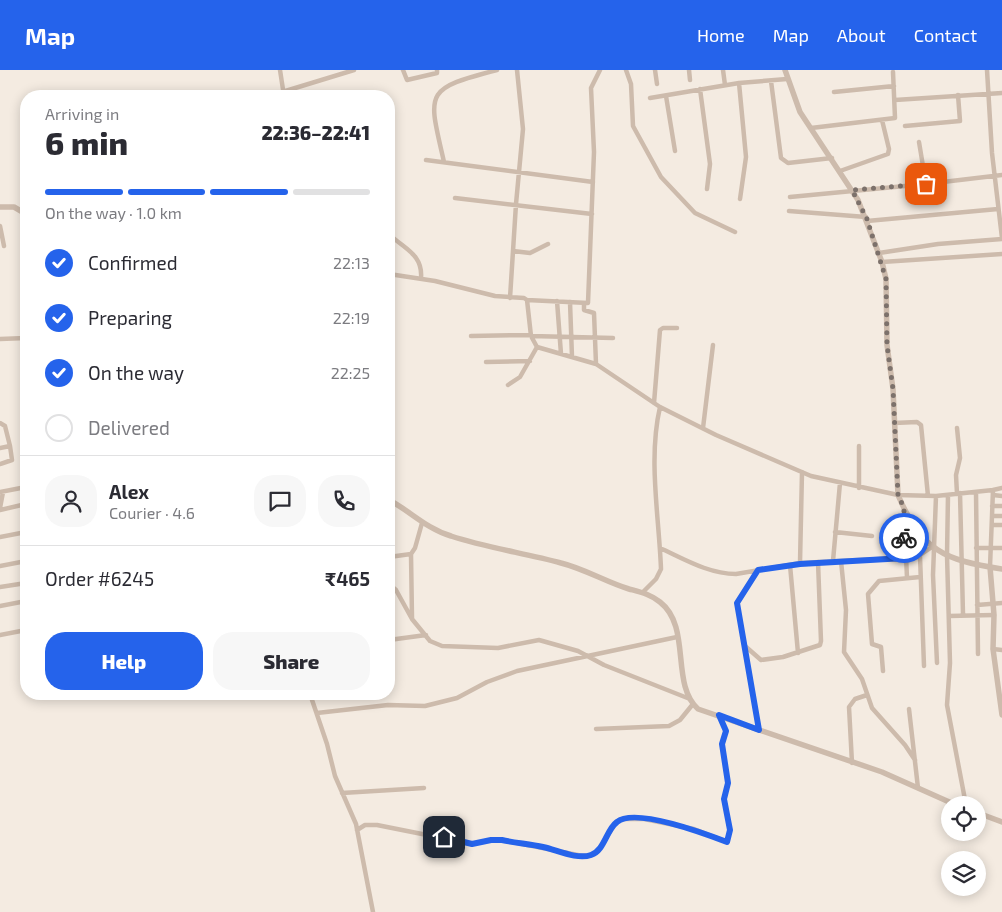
<!DOCTYPE html>
<meta charset="utf-8">
<style>
body{margin:0;font-family:"Exo 2",sans-serif;background:#f7f7f7;color:#2b2b33;height:100vh;display:flex;flex-direction:column;font-size:19px;white-space:nowrap}
*{box-sizing:border-box;margin:0}
p{font-size:16px;color:#7c7c81}
.icon{flex:none;width:28px;height:28px;fill:none;stroke:currentColor;stroke-width:2;stroke-linecap:round;stroke-linejoin:round}
.map{position:relative;flex:1;overflow:hidden}
.side{position:absolute;left:20px;top:20px;width:375px;height:610px;display:flex;flex-direction:column;background:#fff;border-radius:20px;box-shadow:0 2px 12px #0003}
.side>*{flex:none}
.fabs{position:absolute;left:941px;top:726px;display:grid;gap:10px}
.fabs a{display:grid;place-items:center;width:45px;height:45px;border-radius:50%;background:#fff;box-shadow:0 2px 12px #0003;font-size:25px}
.pin{position:absolute;display:grid;place-items:center;width:42px;height:42px;color:#fff;margin:-21px;border-radius:10px;box-shadow:0 2px 8px #0006}
.courier{position:absolute;display:grid;place-items:center;width:50px;height:50px;margin:-25px;border:4px solid #2563eb;border-radius:50%;background:#fff;color:#222;box-shadow:0 1px 6px #0007}
.head em{font-style:normal;font-weight:800}
.head div{display:flex;flex-direction:column-reverse}
.head{display:flex;align-items:center;justify-content:space-between;height:85px;padding:0 25px}
h1{font-size:32px;font-weight:800;line-height:38px}
.bar{display:grid;grid-template-columns:repeat(4,1fr);gap:8px 5px;align-content:center;height:60px;padding:0 25px}
.bar i{height:6px;border-radius:4px;background:#e1e1e2}
.bar .active{background:#2563eb}
.bar p{grid-column:span 4}
.line{display:flex;align-items:center;gap:12px;padding:0 25px;border-top:1px solid #e1e1e2}
.line div{flex:1}
.round{display:grid;place-items:center;flex:none;width:52px;height:52px;border-radius:20px;background:#f7f7f7}
ol{padding:0 25px;list-style:none}
li{display:flex;align-items:center;gap:15px;height:55px}
li p{margin-inline-start:auto}
li .icon{padding:5px;border-radius:50%;background:#2563eb;color:#fff;stroke-width:4}
li:last-child{color:#7c7c81}
li i{width:28px;height:28px;border:2px solid #e1e1e2;border-radius:50%}
.primary-button{display:flex;gap:10px;margin-top:auto;padding:10px 25px}
.primary-button a{flex:1;height:58px;border-radius:20px;background:#2563eb;color:#fff;font-size:20px;font-weight:800;line-height:58px;text-align:center}
.primary-button a+a{background:#f7f7f7;color:#2b2b33}
header{display:flex;align-items:center;gap:30px;box-sizing:border-box;height:70px;padding:0 25px;background:#2563eb;color:#fff}
header strong{font-size:24px}
nav{display:flex;gap:28px;margin-inline-start:auto;font-size:18px}
.map>svg:first-child{display:block}
.lines{fill:none;stroke-linecap:round;stroke-linejoin:round}
.minor{stroke:#cdbbac;stroke-width:4.5}
.tertiary{stroke:#cdbbac;stroke-width:5.5}
.done{stroke:#7c716b;stroke-width:5;stroke-dasharray:0 9}
.route{stroke:#2563eb;stroke-width:6}
</style>
<header>
<strong>Map</strong>
<nav><a>Home</a><a>Map</a><a>About</a><a>Contact</a></nav>
</header>
<div class="map">
<svg width="1002" height="842" viewBox="0 0 1002 842">
<rect width="100%" height="100%" fill="#f4ebe1"/>
<g class="lines">
<!-- minor -->
<path class="minor" d="M280,0L284,26
M403,0L407,10L437,3V0
M626,0L631,14L633,56L661,107L695,143L735,162
M655,0L657,14
M689,0L690,10
M723,0L725,15
M987,0L992,83L1002,168
M771,11L781,88L788,93L832,88
M739,13L746,87L740,129
M700,19L710,94L707,119
M834,22L894,16
M269,26L354,0
M666,26L675,81
M650,28L739,13L787,9
M895,30L1002,23
M905,56L960,51L958,25
M811,58L895,48L893,2
M426,90L593,112
M444,92C428,22 423,19 497,0
M840,101L888,84L889,79L882,50
M926,114L1002,105
M790,127L926,114L919,72
M455,128L592,144
M789,141L866,147
M867,151L998,139
M0,156L4,176
M389,164C404,179 423,184 421,208
M513,181L530,183L548,174
M879,183L938,174L1002,169
M882,192L1002,184
M389,204L435,211L495,226L524,228L527,230L531,266L537,277L596,294L660,337L716,365L811,406L898,425L936,426L993,420L990,497
M510,228L516,134L523,59L517,0
M527,230L588,233L594,82L591,18L600,0
M557,231L561,284
M570,232L572,287
M584,233V240L594,243L596,294
M471,266L530,265
M531,266L613,268
M0,269L26,268
M486,292L530,291
M508,315L520,307L537,277
M654,333L660,260L663,258H677
M0,353L5,356L10,376
M894,353L917,352L921,355L928,426
M703,358L713,275
M957,358L960,388L956,405L957,424
M0,378L10,376L12,390L0,394
M859,418V376
M993,420L1002,418
M0,422L26,417
M976,422L978,584
M960,423L963,544
M948,425L947,485L950,593L947,635L966,735
M993,425L1002,426
M936,426L933,505L937,593
M992,436H1002
M0,438L3,422
M0,440L26,434
M904,440L907,508
M992,446H1002
M992,455H1002
M835,462L872,466
M0,467L26,462
M660,478C684,489 709,504 736,504L800,493L917,487L932,477
M976,478H1002
M411,484L412,548
M920,486L924,596
M389,487L411,484L415,478L422,453
M833,491L840,413
M841,491L846,540L844,582L862,609L872,638L905,675L915,690
M800,493L802,402
M790,495L798,583
M0,496L26,491
M758,500L737,533L759,660
M389,514L396,520L412,549L430,571L442,576L498,578L539,570L578,581L604,595L690,629
M0,517L26,513
M643,522L656,509L661,499C659,446 648,389 660,337
M977,535L1002,533
M0,536L26,531
M949,546L994,545
M0,565L26,560
M389,570L426,565
M745,576L761,590L783,587L820,575L821,571L818,492
M993,579L1002,580
M883,601L881,577L872,574L868,524L879,511L920,507
M310,624L327,674L335,706L356,754L373,842
M909,639L918,718
M317,643L388,635L425,636L457,628L487,612L517,601L677,567
M596,659L669,656L680,650L693,634
M852,693L849,637L855,629L867,625
M342,723L424,718
M357,760L365,755H377L472,774L491,770H502L583,786L591,785L598,781L616,752L622,749H644L694,759L727,772L730,760L724,729L728,713L722,674L726,661L719,645"/>
<!-- tertiary -->
<path class="tertiary" d="M785,0L800,42L858,130L882,192L886,209L887,275L893,319L898,425C922,481 944,490 1002,499
M0,137H14L26,144
M389,430C410,441 427,459 451,466C487,478 525,483 561,493C585,499 606,512 629,519C640,522 650,524 660,532C692,557 670,614 698,639L882,702L956,735
M990,497L994,545L993,579L1002,645
M978,743L1002,752"/>
</g>
<g class="lines">
<!-- done -->
<path class="done" d="M904,468V438L898,425L893,319L887,275L886,209L867,149L852,120L926,114"/>
<!-- route -->
<path class="route" d="M444,767L472,774L491,770H502C515,773 530,774 543,777C557,780 577,790 591,785C605,780 606,760 617,752C635,737 706,764 727,772L730,760L724,729L728,713L722,674L726,661L719,645L759,660L737,533L758,500L800,494L905,488L904,468"/>
</g>
</svg>
<div class="fabs">
<a><svg class="icon" aria-label="locate" viewBox="0 0 24 24"><circle cx="12" cy="12" r="6"/><path d="M12 2v4M12 18v4M2 12h4M18 12h4"/></svg></a>
<a><svg class="icon" aria-label="layers" viewBox="0 0 24 24"><path d="M12 4l9 5-9 5-9-5zM3 14l9 5 9-5"/></svg></a>
</div>
<div class="pin" style="left:926px;top:114px;background:#ea580c"><svg class="icon" aria-label="bag" viewBox="0 0 24 24"><path d="M5 8h14l-1 12H6zM9 8a3 3 0 0 1 6 0"/></svg></div>
<div class="pin" style="left:444px;top:767px;background:#1f2937"><svg class="icon" aria-label="home" viewBox="0 0 24 24"><path d="M3 11l9-7 9 7M6 9v11h12V9"/></svg></div>
<div class="courier" style="left:904px;top:468px"><svg class="icon" aria-label="bike" viewBox="0 0 24 24"><circle cx="6" cy="16" r="4"/><circle cx="18" cy="16" r="4"/><path d="M6 16l4-8h5l3 8M10 8l3 8H6M13 5h3"/></svg></div>
<section class="side">
<div class="head"><div><h1>6 min</h1><p>Arriving in</p></div><em>22:36–22:41</em></div>
<div class="bar"><i class="active"></i><i class="active"></i><i class="active"></i><i></i><p>On the way · 1.0 km</p></div>
<ol>
<li><svg class="icon" aria-label="check" viewBox="0 0 24 24"><path d="M5 12l5 5 9-10"/></svg>Confirmed<p>22:13</p></li>
<li><svg class="icon" aria-label="check" viewBox="0 0 24 24"><path d="M5 12l5 5 9-10"/></svg>Preparing<p>22:19</p></li>
<li><svg class="icon" aria-label="check" viewBox="0 0 24 24"><path d="M5 12l5 5 9-10"/></svg>On the way<p>22:25</p></li>
<li><i></i>Delivered</li>
</ol>
<div class="line" style="height:90px"><a class="round"><svg class="icon" aria-label="person" viewBox="0 0 24 24"><circle cx="12" cy="8" r="4"/><path d="M4 21q1-7 8-7t8 7"/></svg></a><div><b>Alex</b><p>Courier · 4.6</p></div><a class="round"><svg class="icon" aria-label="chat" viewBox="0 0 24 24"><path d="M4 5h16v11H9l-5 4z"/></svg></a><a class="round"><svg class="icon" aria-label="phone" viewBox="0 0 24 24"><path d="M5 4h4l2 5-3 2q2 4 5 5l2-3 5 2v4C11 20 4 13 5 4z"/></svg></a></div>
<div class="line" style="height:65px"><div>Order #6245</div><b>₹465</b></div>
<div class="primary-button"><a>Help</a><a>Share</a></div>
</section>
</div>
